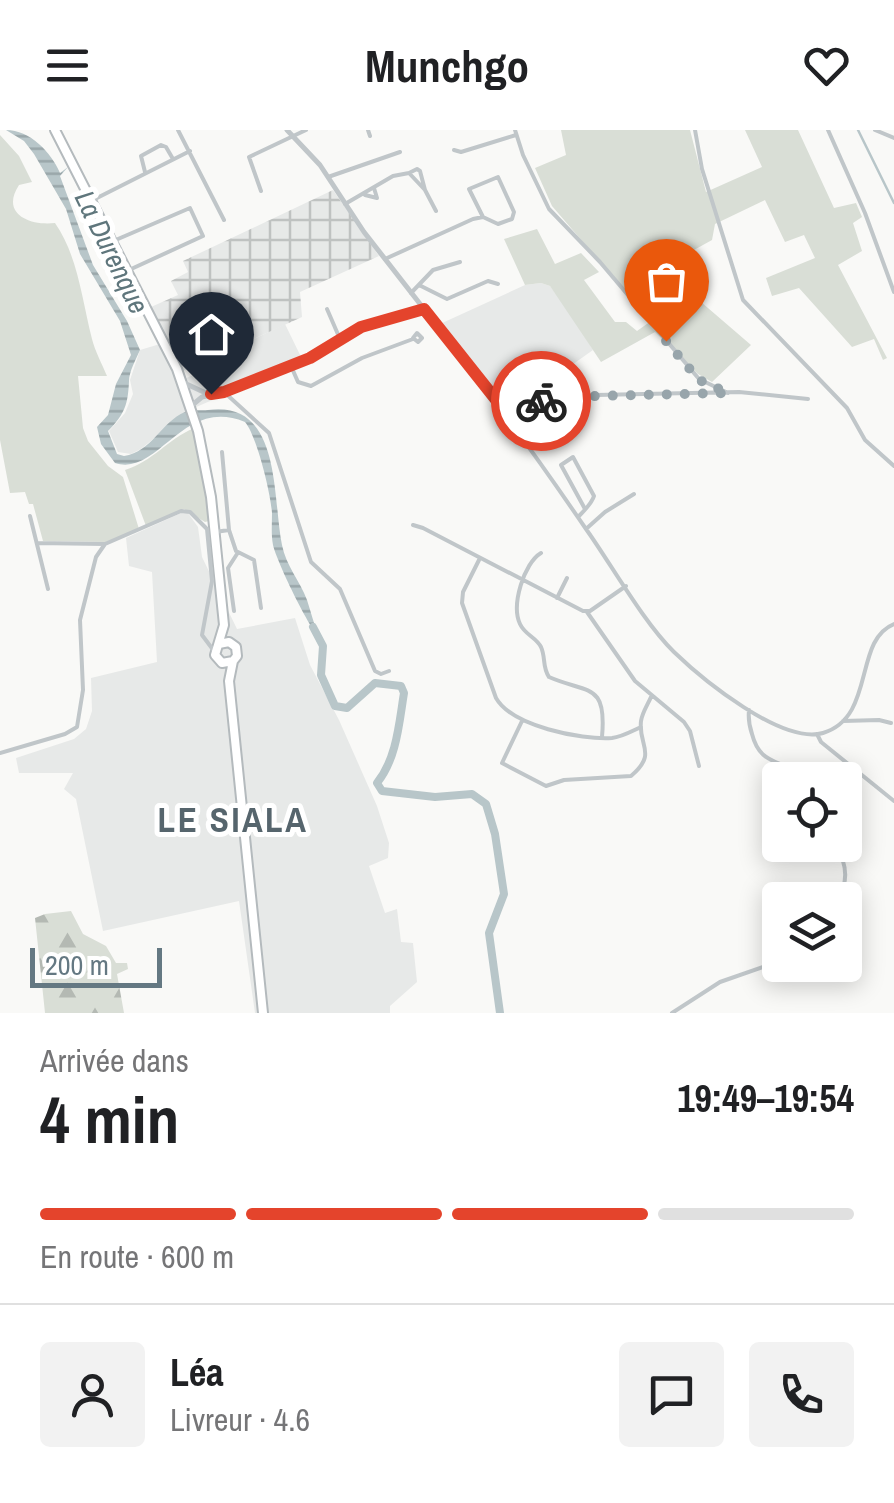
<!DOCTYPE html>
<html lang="fr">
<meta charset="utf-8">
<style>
body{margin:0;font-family:"Archivo Narrow",sans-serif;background:#f2f2f2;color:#202124;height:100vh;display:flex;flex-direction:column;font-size:38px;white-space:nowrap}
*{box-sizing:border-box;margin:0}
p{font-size:32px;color:#757577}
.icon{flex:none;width:55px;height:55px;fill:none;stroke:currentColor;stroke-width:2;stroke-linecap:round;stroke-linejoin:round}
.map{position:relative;height:883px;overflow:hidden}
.drawer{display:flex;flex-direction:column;background:#fff;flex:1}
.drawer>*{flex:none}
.controls{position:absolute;left:762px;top:632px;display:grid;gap:20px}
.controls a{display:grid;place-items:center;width:100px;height:100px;border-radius:10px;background:#fff;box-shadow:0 5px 25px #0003;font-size:50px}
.scale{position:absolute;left:30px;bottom:25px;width:132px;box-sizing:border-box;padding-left:10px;border:5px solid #647882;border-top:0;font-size:28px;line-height:35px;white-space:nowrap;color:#647882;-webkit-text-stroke:8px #fff;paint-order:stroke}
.pin{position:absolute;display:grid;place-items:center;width:85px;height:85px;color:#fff;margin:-102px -42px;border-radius:50% 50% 50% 0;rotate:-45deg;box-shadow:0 0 10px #0007}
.pin .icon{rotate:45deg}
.courier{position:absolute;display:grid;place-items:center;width:100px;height:100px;margin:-50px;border:8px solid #e4442c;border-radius:50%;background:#fff;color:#222;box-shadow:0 2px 12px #0007}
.overview em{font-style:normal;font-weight:700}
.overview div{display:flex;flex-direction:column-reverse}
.overview{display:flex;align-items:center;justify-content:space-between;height:170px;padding:0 40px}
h1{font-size:65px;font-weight:700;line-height:75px}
.bar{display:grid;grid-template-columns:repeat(4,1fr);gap:15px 10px;align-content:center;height:120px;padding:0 40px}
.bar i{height:12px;border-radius:8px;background:#e0e0e0}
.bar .selected{background:#e4442c}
.bar p{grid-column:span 4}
.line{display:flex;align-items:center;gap:25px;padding:0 40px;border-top:2px solid #e0e0e0}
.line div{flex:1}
.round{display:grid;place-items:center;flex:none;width:105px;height:105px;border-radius:10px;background:#f2f2f2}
header{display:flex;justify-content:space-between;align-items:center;height:130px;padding:0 40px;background:#fff;font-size:45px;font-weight:700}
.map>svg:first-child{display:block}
.built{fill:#e7e9e8}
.industrial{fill:url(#industrial-grid)}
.green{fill:#d9ded6}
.forest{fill:url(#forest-firs)}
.water{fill:url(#water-rules)}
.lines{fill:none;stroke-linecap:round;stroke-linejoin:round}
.stream{stroke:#b8c6c9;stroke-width:2.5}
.river{stroke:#b8c6c9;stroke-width:8}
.primary-casing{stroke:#b4babd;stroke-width:12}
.minor{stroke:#c0c6c9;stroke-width:4}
.tertiary{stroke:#c0c6c9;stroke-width:5}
.primary{stroke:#fff;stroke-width:8}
.done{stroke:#98a5ab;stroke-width:10;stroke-dasharray:0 18}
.route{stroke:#e4442c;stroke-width:12}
.labels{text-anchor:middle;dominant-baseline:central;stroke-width:10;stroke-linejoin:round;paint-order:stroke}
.water-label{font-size:28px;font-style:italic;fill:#5f767c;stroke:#fff}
.district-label{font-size:35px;font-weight:bold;letter-spacing:2.5px;fill:#56656d;stroke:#fff}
</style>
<header><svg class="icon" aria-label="menu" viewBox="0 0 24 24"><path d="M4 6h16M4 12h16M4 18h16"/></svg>Munchgo<svg class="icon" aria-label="heart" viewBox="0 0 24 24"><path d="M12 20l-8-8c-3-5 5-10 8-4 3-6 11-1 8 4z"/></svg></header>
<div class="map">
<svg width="894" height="883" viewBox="0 0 894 883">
<defs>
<pattern id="industrial-grid" width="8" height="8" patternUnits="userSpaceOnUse" patternTransform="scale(2.5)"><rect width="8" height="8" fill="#e7e9e8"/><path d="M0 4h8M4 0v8" fill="none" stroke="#bfc2c1"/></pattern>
<pattern id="forest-firs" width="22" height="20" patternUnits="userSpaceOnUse" patternTransform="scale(2.5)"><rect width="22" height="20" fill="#d9ded6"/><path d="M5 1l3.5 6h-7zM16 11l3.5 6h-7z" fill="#b4b9b3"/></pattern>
<pattern id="water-rules" width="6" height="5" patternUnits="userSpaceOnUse" patternTransform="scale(2.5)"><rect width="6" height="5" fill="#b8c6c9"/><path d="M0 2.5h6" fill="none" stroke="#99a6a9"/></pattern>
</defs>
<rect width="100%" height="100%" fill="#f9f9f7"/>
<!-- built -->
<path class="built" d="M541,153L550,156L569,181L593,220L569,237L585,264L577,265L552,224L532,237L540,251L516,258L522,270L500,271L440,194L525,155Z
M285,194L303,231L187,281L141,319L131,324L118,322L109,301L125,283L133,264L130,250L140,220L160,214L180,251L219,233V226Z
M181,383H188L198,397L202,427L237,499L295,488L310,535L339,590L377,676L389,713L388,728L369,736L385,783L397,779L401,812L413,813L417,852L390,876V883H255L239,771L103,801L76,669L64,659L73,643H19L16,628L74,609L86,599L92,581L91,548L157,532L152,442L129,436L126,408Z"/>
<!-- industrial -->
<path class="industrial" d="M333,60L379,126L300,162L302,187L183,241L151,177L178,165L171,151L188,142L183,131Z"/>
<!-- green -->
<path class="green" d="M561,0H690L706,62L762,37L745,0H798L834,78L856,73L862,87L853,93L862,121L838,135L887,228L883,230L874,209L852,217L799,158L772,166L766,148L815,128L804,105L785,112L765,70L715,94L712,110L667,135L701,172L751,215L712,252L698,244L655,202L601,232L550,156L541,153L525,155L504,109L537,99L555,134L581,123L599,142L584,150L615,192H626L637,201L651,191L552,76L535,38L566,25Z
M0,5L19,26L32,52L19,55C0,84 30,96 55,93C78,126 82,170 92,209C95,221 102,234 107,246H78L83,298L88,311L108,336L123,347L139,399L106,412L43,411L33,374H29L25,362L10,363L0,310Z
M194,298L205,346L209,391L205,392L184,379L146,396L125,340C152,332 168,309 194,298Z"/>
<!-- forest -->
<path class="forest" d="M71,781L83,804L106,816L116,833H127L128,839L117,844L124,883H45L35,788L45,784Z"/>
<!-- water -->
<path class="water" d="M6,0C30,0 51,22 60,43L68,37L60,46L93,135L127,191L140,220C136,229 129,242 129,251C128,274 125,284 108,301L117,324L124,326C152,322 161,292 185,282C191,279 201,281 208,280C282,270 272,366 282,415C286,436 300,451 307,470C311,482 314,495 319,507C308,496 277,432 273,415C271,404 272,394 272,383C271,365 257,306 245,292C182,266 159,347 115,333L101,314L97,297L108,285L116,254L131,225L120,191L80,124L66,79L34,24L24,11Z"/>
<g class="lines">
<!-- stream -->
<path class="stream" d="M858,0L894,73"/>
<!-- river -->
<path class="river" d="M313,497L323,516L321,545L335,576L347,578L375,553L401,556L404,563C399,593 397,628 377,653L382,661L435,667L472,664L486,674L495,704L504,764L489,803L500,883"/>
<!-- primary casing -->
<g class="primary-casing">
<path id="primary" d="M55,0L177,239L198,301L211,367L224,495L215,525L222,533L233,531L237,526L236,517L229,512L219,514
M233,531L229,551L263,883"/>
</g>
<!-- minor -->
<path class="minor" d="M178,0L224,90
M368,0L370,6
M515,0L523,25L549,79L600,132L699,249L728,263
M695,0L702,39L743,170L847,278L865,310L894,336
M828,0L865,83L894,162
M875,0L894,8
M454,20L461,22L516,5
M145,42L141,26L161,15L166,17L173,29
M328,47L400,22
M425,60L436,81
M261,61L249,27L306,0
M365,65L377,68L374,58
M91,71L190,21
M345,74L393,46L409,43L425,60L420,41L417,39L409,43
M111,112L190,78L203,106L129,140
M385,129L473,89L483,87L498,94L512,89L514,82L498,47L469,59L483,87
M421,156L447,169L488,151L498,154
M411,163L433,140L460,132
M327,179L340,209
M424,179C481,250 534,323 586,399C611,434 644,493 674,522C702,549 782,615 823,603C876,587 853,510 894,494
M417,203L422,208L418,212L413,208Z
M291,236L298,252L311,256L362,228L413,209
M224,262L269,303L311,432L340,459L375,541L381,544L389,541
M501,276L596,265L739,262L808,269
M30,386L48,459
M579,386C584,381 592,373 594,366L573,327L561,335L585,379
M413,395L423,398L583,481H590L626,456
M586,399L605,382L634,364
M229,400L236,421L254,430L261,478
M215,402L229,400L222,322
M37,413L105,414
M541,423C524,433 511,475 520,494C525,505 536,507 541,517C546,528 542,537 549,547C588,564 607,552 602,607
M479,430L463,462L462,473L496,568C512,596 580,610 612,608C622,607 632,601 641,597
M557,468L567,448
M234,481L228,438L237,424
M587,482L635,551L684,592L690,601L699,636
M749,580C748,589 749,595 752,604C761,639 785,627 803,650
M522,591L502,633L546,656L564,650L631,646C658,623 638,616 641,591C642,583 648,574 651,567
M843,591L879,590L891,593
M817,604L821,612L894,671
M0,623L65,604L77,597L83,560L80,490L96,427L105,414L181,381L190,382L207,399L212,451L202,505L214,521
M835,715C847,733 849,752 837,770
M672,883L720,852L780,831"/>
<!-- tertiary -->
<path class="tertiary" d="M182,252L208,264
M190,277L202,267L224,262L303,231L361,197L424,179L364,102L320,35L287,0"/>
<!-- primary -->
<use href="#primary" class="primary"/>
</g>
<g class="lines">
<!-- done -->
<path class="done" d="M541,271L596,266L728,263L699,250L666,211"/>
<!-- route -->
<path class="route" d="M211,264L224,262L310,228L361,197L424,179L501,276L541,271"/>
</g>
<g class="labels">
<!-- water labels -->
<g class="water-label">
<text transform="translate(112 122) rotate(64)">La Durenque</text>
</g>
<!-- district labels -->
<g class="district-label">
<text x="233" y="689">LE SIALA</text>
</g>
</g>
</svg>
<div class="controls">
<a><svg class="icon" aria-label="locate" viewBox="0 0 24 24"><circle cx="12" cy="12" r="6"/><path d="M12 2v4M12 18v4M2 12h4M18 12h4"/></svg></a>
<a><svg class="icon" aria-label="layers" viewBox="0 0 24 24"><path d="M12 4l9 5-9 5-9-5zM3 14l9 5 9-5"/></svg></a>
</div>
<div class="scale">200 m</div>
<div class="pin" style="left:666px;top:211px;background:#ea580c"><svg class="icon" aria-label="bag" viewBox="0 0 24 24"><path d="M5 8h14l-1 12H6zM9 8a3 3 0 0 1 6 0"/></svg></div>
<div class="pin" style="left:211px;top:264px;background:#1f2937"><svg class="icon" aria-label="home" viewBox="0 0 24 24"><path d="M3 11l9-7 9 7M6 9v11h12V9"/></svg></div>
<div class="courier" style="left:541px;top:271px"><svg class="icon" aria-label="bike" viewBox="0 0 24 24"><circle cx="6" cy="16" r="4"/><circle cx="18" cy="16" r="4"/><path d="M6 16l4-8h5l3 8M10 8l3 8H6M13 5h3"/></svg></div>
</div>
<section class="drawer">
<div class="overview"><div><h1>4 min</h1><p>Arrivée dans</p></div><em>19:49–19:54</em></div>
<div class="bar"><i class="selected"></i><i class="selected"></i><i class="selected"></i><i></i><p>En route · 600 m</p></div>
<div class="line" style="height:180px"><a class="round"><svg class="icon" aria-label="person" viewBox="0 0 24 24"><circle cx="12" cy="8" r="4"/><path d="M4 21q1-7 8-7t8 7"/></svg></a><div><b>Léa</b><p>Livreur · 4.6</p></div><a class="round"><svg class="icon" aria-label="chat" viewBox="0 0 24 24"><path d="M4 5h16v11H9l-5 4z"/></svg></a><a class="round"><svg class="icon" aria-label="phone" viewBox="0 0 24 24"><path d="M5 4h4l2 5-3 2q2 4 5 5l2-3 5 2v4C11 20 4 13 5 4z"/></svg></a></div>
</section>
